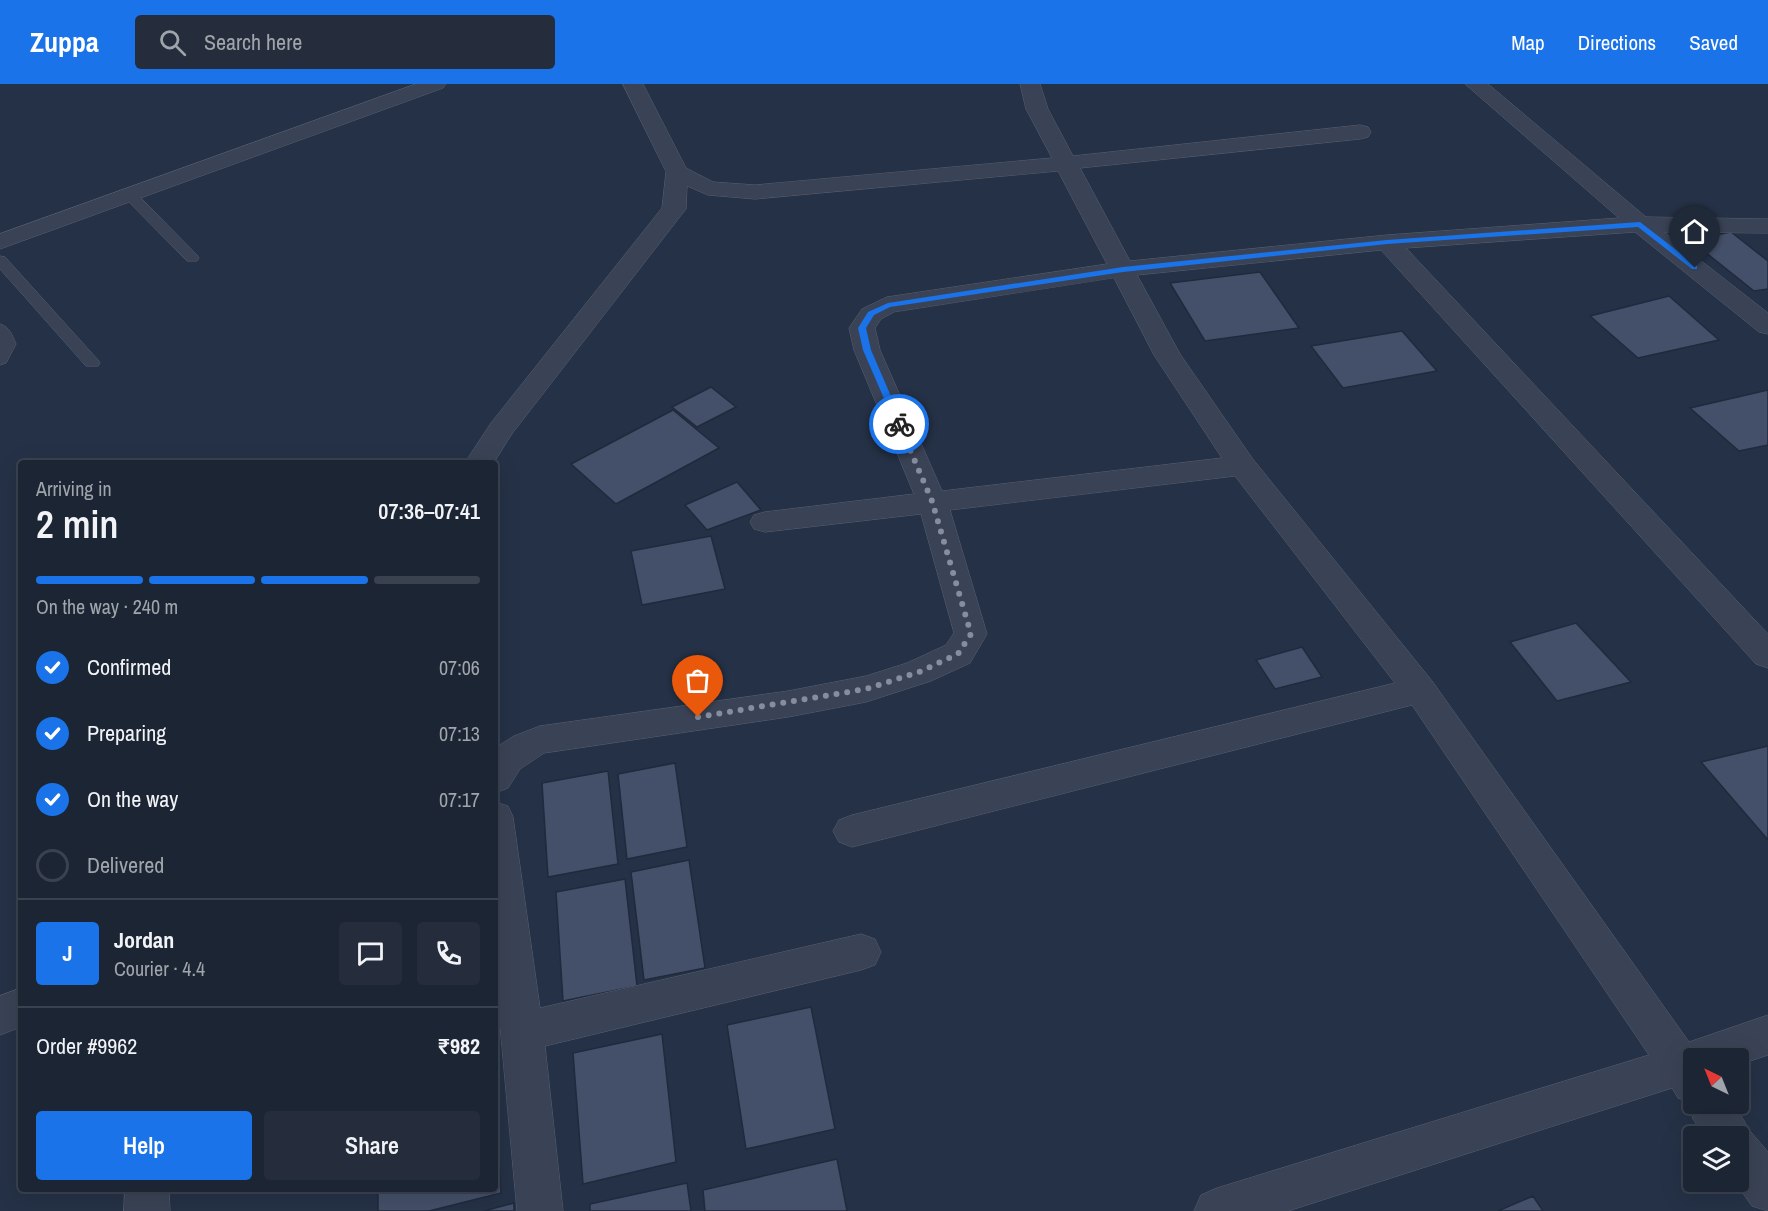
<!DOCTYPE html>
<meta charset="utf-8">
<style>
body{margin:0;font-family:"Archivo Narrow",sans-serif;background:#252d3c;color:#f1f3f6;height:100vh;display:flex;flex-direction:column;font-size:22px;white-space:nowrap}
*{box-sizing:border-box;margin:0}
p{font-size:20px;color:#a0a5ac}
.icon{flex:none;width:33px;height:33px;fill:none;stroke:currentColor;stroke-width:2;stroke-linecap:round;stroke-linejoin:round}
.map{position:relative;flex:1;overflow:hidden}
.drawer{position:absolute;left:18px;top:376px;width:480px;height:732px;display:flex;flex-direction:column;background:#1c2534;border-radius:6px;box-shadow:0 6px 24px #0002,0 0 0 2px #3a424f}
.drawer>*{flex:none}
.needle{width:39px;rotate:317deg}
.tools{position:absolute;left:1683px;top:964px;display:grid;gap:12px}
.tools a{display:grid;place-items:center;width:66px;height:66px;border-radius:6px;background:#1c2534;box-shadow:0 6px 24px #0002,0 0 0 2px #3a424f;font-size:30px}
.pin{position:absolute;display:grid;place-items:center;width:51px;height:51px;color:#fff;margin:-62px -26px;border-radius:50% 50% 50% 0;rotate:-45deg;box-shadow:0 0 6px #0007}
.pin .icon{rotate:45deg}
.courier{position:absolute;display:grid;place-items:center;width:60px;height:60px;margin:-30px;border:4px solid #1a73e8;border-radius:50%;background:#fff;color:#222;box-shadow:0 2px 8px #0007}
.overview em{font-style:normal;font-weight:600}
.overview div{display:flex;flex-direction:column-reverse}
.overview{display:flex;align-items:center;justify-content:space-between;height:102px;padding:0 18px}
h1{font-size:39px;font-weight:600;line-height:45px}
.bar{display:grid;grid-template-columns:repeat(4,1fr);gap:9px 6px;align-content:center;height:72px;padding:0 18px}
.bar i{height:8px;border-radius:4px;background:#3a424f}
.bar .selected{background:#1a73e8}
.bar p{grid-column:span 4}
.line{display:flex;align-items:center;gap:15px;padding:0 18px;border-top:2px solid #3a424f}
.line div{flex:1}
.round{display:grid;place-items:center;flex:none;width:63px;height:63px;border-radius:6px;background:#252d3c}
ol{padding:0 18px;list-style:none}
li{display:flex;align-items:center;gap:18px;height:66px}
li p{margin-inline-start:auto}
li .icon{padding:6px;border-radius:50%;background:#1a73e8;color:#fff;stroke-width:4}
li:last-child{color:#a0a5ac}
li i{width:33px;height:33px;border:3px solid #3a424f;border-radius:50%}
.cta{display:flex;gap:12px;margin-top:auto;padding:12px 18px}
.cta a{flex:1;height:69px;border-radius:6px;background:#1a73e8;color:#fff;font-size:24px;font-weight:600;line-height:69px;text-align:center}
.cta a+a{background:#252d3c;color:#f1f3f6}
header{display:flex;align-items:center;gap:36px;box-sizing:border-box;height:84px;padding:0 30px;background:#1a73e8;color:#fff}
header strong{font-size:28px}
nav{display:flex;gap:33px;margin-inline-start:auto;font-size:21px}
.search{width:420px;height:54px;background:#252d3c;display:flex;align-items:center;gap:15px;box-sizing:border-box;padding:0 21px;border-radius:6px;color:#a0a5ac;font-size:22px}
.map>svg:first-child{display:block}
.building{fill:#445069;stroke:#202a3d;stroke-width:1.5}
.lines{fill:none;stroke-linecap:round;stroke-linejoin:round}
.lane-casing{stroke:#586172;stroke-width:1}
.street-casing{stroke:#586172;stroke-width:1}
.lane{fill:#3a4355;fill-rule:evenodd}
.street{fill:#3a4355;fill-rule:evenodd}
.route{fill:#1a73e8}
.done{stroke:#858d9e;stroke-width:6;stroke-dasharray:0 10.8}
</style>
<header>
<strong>Zuppa</strong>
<div class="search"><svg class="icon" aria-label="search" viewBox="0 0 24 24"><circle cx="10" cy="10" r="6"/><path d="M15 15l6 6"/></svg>Search here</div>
<nav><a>Map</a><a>Directions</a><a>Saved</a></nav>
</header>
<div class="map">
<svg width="1768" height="1127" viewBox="0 0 1768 1127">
<rect width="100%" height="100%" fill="#253146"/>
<!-- building -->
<path class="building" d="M1731,148L1768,177V205L1754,207L1690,156Z
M1260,188L1299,244L1205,257L1170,199Z
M1669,212L1719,256L1638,274L1590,232Z
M1402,247L1437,287L1343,304L1311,262Z
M711,303L736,323L697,343L672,323Z
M1768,306V361L1739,367L1690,324Z
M673,326L719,364L616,420L571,380Z
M737,398L761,426L707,446L685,421Z
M711,452L725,505L642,521L631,467Z
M1576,539L1631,598L1557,617L1510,558Z
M1302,563L1322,593L1275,605L1256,576Z
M1768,662V756L1701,678Z
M675,679L687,763L627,775L618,690Z
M608,687L618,780L548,793L542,699Z
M689,776L705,884L644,896L631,788Z
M625,795L637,902L563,917L556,808Z
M495,905L498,961H495Z
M811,923L835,1045L746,1065L727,941Z
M662,950L676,1078L583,1100L573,969Z
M497,1041L501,1109L429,1127H378V1106H495V1042Z
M837,1075L847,1127H705L703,1106Z
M687,1099L691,1127H590V1120Z
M1533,1112L1543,1127H1498Z
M514,1119V1127H484Z"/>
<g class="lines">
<!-- lane casing -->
<g class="lane-casing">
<path id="lane" d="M131,108L136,109L197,171L199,174L197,177H187L126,115L124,112Z
M0,172L5,173L98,276L100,279L98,282H86L0,185Z
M0,240C10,243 12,251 16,260L6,279L0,281Z"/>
</g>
<!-- street casing -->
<g class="street-casing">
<path id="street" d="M416,0H446L443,4L0,165V150Z
M623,0H643L686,84L713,98L755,101L1052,74L1026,25L1020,0H1040L1048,25L1073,72L1360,41L1368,43L1371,48L1368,53L1360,55L1080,84L1130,177L1387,151L1619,134L1465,0H1488L1646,133L1768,135V149L1664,148L1768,229V250L1759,248L1635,148L1406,164L1768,550V584L1756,580L1381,166L1137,191L1180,270L1252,374L1432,597L1689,958L1768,931V971L1738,981V975H1694V1020H1734L1750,1047L1768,1068V1127L1752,1122L1735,1098H1738V1053H1705L1693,1035L1688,1017L1678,1014L1672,1004L1288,1127H1194L1201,1111L1217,1104L1649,971L1412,621L852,763L839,758L833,747L839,736L852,731L1395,599L1235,392L950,426L987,550L970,579L931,597L866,618L788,633L544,669L520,685L508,704L495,709V664L514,652L540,642L788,607L866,592L907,579L946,561L954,549L921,430L765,448L754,445L750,438L754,431L765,428L914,410L854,266L849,244L862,225L887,213L1107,180L1058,87L755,115L708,111L687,102L686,125L682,130L511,351L493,380H464L491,339L662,124L666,88ZM1114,194L1154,271L1222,374L942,407L880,266L875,244L881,235L894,228Z
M495,718L508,722L513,733L540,924L861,850L875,855L881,868L875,881L861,886L545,962L563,1127H517L495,887Z
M21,904V943L0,951V912Z
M125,1106H169L170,1127H124Z"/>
</g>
<!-- lane -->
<use href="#lane" class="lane"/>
<!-- street -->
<use href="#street" class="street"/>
</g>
<!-- route -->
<path class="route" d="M1640,138L1697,182V185H1692L1638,143L1387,160L1123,188L890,223L874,231L866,244L871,266L903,340L899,343L895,340L863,266L858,244L868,228L888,219L1123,183L1387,156Z"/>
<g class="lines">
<!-- done -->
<path class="done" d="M698,633L866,605L919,588L958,570L971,550L932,417L899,340"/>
</g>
</svg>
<div class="tools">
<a><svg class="needle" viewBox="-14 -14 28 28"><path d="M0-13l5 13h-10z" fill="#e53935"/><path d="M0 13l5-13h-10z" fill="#a0a5ac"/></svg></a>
<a><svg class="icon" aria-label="layers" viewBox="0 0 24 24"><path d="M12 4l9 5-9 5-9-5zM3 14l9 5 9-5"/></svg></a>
</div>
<div class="pin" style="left:698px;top:633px;background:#ea580c"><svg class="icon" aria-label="bag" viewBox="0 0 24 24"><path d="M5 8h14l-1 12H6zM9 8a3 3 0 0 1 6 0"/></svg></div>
<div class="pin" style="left:1695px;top:184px;background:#1f2937"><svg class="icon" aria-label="home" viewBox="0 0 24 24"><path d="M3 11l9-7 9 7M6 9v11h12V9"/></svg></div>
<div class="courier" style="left:899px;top:340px"><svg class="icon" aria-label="bike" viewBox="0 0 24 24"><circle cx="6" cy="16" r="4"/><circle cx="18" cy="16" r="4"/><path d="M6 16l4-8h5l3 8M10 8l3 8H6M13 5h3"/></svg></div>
<section class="drawer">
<div class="overview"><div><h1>2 min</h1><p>Arriving in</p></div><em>07:36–07:41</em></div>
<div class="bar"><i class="selected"></i><i class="selected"></i><i class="selected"></i><i></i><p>On the way · 240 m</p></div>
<ol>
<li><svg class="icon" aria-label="check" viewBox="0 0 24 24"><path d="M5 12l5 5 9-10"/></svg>Confirmed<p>07:06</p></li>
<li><svg class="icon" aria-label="check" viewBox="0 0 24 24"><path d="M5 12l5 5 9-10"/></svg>Preparing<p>07:13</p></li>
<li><svg class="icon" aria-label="check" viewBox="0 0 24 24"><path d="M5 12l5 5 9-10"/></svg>On the way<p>07:17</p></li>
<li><i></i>Delivered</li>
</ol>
<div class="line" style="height:108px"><b class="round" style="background:#1a73e8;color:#fff">J</b><div><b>Jordan</b><p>Courier · 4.4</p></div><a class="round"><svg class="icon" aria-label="chat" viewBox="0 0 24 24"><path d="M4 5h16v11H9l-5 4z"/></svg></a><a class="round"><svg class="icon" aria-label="phone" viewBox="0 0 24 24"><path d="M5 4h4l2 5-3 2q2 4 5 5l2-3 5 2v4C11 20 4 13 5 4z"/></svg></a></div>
<div class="line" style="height:78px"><div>Order #9962</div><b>₹982</b></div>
<div class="cta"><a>Help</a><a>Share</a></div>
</section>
</div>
